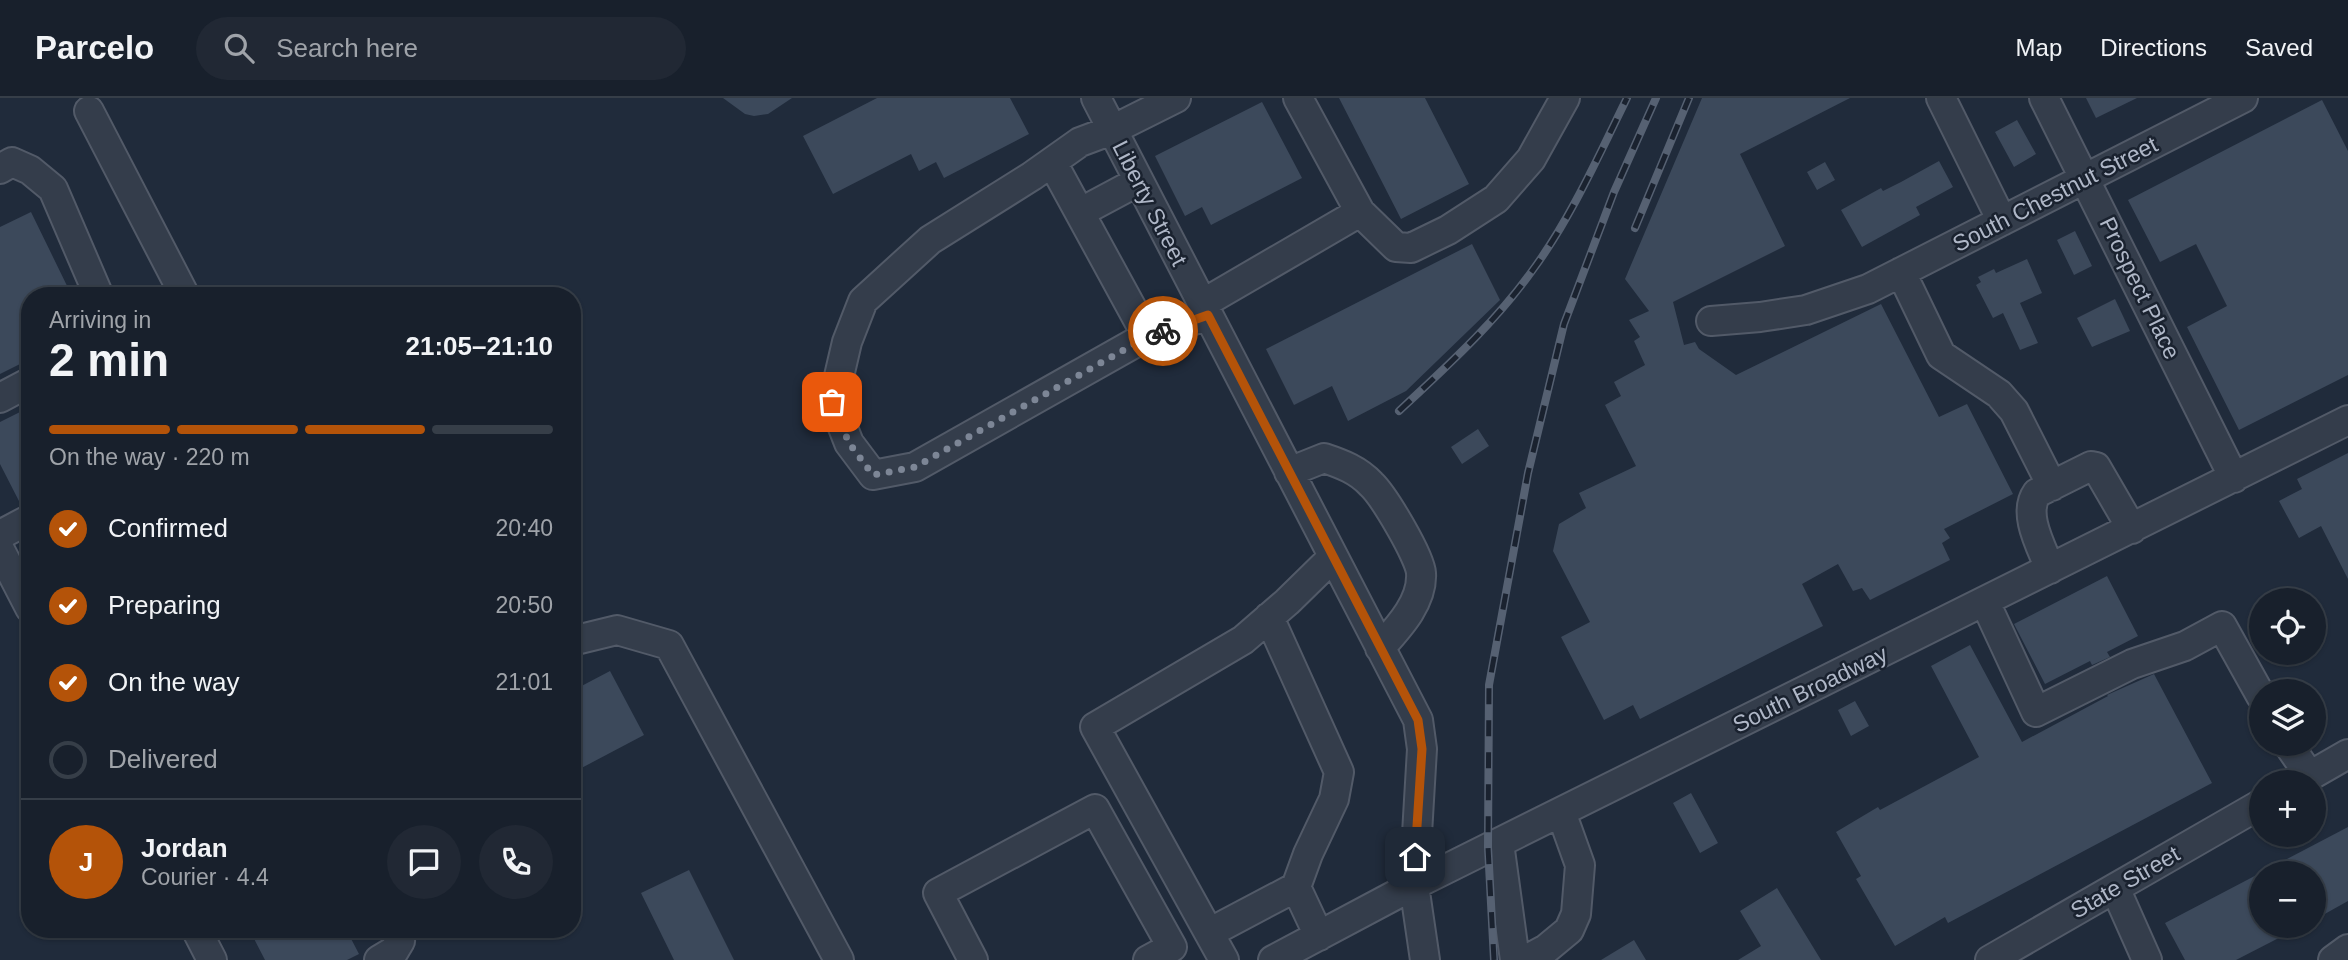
<!DOCTYPE html>
<meta charset="utf-8">
<style>
body{margin:0;font-family:Helvetica,sans-serif;background:#212834;color:#f1f3f6;height:100vh;display:flex;flex-direction:column;font-size:26px;white-space:nowrap}
*{box-sizing:border-box;margin:0}
p{font-size:23px;color:#9fa3a9}
.icon{flex:none;width:38px;height:38px;fill:none;stroke:currentColor;stroke-width:2;stroke-linecap:round;stroke-linejoin:round}
.map{position:relative;flex:1;overflow:hidden}
.drawer{position:absolute;left:21px;top:189px;width:560px;height:651px;display:flex;flex-direction:column;background:#18202c;border-radius:28px;box-shadow:0 2px 5px #0004,0 0 0 2px #363e48}
.drawer>*{flex:none}
.tools{position:absolute;left:2249px;top:490px;display:grid;gap:14px}
.tools a{display:grid;place-items:center;width:77px;height:77px;border-radius:50%;background:#18202c;box-shadow:0 2px 5px #0004,0 0 0 2px #363e48;font-size:35px}
.pin{position:absolute;display:grid;place-items:center;width:60px;height:60px;color:#fff;margin:-30px;border-radius:14px;box-shadow:0 4px 10px #0006}
.courier{position:absolute;display:grid;place-items:center;width:70px;height:70px;margin:-35px;border:5px solid #b45309;border-radius:50%;background:#fff;color:#222;box-shadow:0 2px 9px #0007}
.summary em{font-style:normal;font-weight:800}
.summary div{display:flex;flex-direction:column-reverse}
.summary{display:flex;align-items:center;justify-content:space-between;height:119px;padding:0 28px}
h1{font-size:46px;font-weight:800;line-height:52px}
.bar{display:grid;grid-template-columns:repeat(4,1fr);gap:10px 7px;align-content:center;height:84px;padding:0 28px}
.bar i{height:9px;border-radius:5px;background:#363e48}
.bar .active{background:#b45309}
.bar p{grid-column:span 4}
.line{display:flex;align-items:center;gap:18px;padding:0 28px;border-top:2px solid #363e48}
.line div{flex:1}
.round{display:grid;place-items:center;flex:none;width:74px;height:74px;border-radius:37px;background:#212834}
ol{padding:0 28px;list-style:none}
li{display:flex;align-items:center;gap:21px;height:77px}
li p{margin-inline-start:auto}
li .icon{padding:7px;border-radius:50%;background:#b45309;color:#fff;stroke-width:4}
li:last-child{color:#9fa3a9}
li i{width:38px;height:38px;border:4px solid #363e48;border-radius:50%}
header{display:flex;align-items:center;gap:42px;box-sizing:border-box;height:98px;padding:0 35px;background:#18202c;border-bottom:2px solid #363e48}
header strong{font-size:33px}
nav{display:flex;gap:38px;margin-inline-start:auto;font-size:24px}
.search{width:490px;height:63px;background:#212834;display:flex;align-items:center;gap:18px;box-sizing:border-box;padding:0 24px;border-radius:38px;color:#9fa3a9;font-size:26px}
.map>svg:first-child{display:block}
.building{fill:#3c495b}
.lines{fill:none;stroke-linecap:round;stroke-linejoin:round}
.minor-casing{stroke:#525a68;stroke-width:32}
.minor{stroke:#343d4b;stroke-width:28}
.rail-casing{stroke:#566172;stroke-width:8}
.rail{stroke:#1a222f;stroke-width:5;stroke-dasharray:16;stroke-linecap:butt}
.done{stroke:#7d8696;stroke-width:7;stroke-dasharray:0 12.6}
.route{stroke:#b45309;stroke-width:9}
.labels{text-anchor:middle;dominant-baseline:central;stroke-width:5;stroke-linejoin:round;paint-order:stroke}
.street-label{font-size:23px;fill:#afb7c7;stroke:#1a222f}
</style>
<header>
<strong>Parcelo</strong>
<div class="search"><svg class="icon" aria-label="search" viewBox="0 0 24 24"><circle cx="10" cy="10" r="6"/><path d="M15 15l6 6"/></svg>Search here</div>
<nav><a>Map</a><a>Directions</a><a>Saved</a></nav>
</header>
<div class="map">
<svg width="2348" height="862" viewBox="0 0 2348 862">
<rect width="100%" height="100%" fill="#202b3b"/>
<!-- building -->
<path class="building" d="M723,0H792L768,16L754,18L745,16Z
M877,0H1010L1029,36L944,80L936,64L919,73L911,56L833,96L803,38Z
M1339,0H1425L1469,86L1401,121Z
M1702,0H1850L1740,56L1785,148L1673,204L1684,247L1695,244L1699,251L1736,277L1881,206L1939,319L1967,306L2013,396L1944,431L1950,440L1942,445L1950,462L1870,502L1862,490L1853,493L1838,466L1802,486L1823,528L1640,621L1633,607L1604,622L1561,539L1590,524L1553,453L1559,426L1586,410L1579,395L1636,368L1605,307L1621,298L1614,284L1645,267L1634,243L1640,239L1629,222L1649,213L1625,181Z
M2086,0H2137L2096,20Z
M2322,2L2348,53V277L2239,332L2187,229L2227,208L2196,146L2160,164L2128,102Z
M1262,4L1302,80L1211,127L1202,109L1185,118L1155,58Z
M2017,22L2036,56L2014,69L1995,34Z
M1939,63L1953,89L1916,109L1920,117L1862,149L1841,112L1881,90L1883,93L1901,84Z
M1825,64L1835,82L1817,92L1807,74Z
M31,114L72,198H30V261L0,276V129Z
M2075,133L2092,168L2074,177L2057,142Z
M1472,146L1500,202L1406,293L1348,323L1332,288L1294,307L1266,251Z
M2027,161L2042,195L2020,205L2038,245L2020,252L2003,215L1993,220L1976,187L1981,184L1978,179L1994,171L1996,175Z
M2115,201L2130,233L2092,249L2077,220Z
M30,309V404L21,407L0,366V324Z
M1478,331L1489,348L1462,366L1451,349Z
M2348,355V481L2321,428L2299,440L2279,403L2302,391L2297,381Z
M2107,478L2138,538L2107,554L2110,559L2092,567L2090,563L2045,586L2014,526Z
M1970,547L2022,644L2108,598L2107,597L2154,576L2212,685L1948,825L1945,819L1895,848L1856,781L1861,778L1836,734L1878,709L1880,712L1979,659L1931,568Z
M610,573L644,637L572,675V593Z
M1855,603L1869,628L1851,638L1838,612Z
M1691,695L1718,745L1700,755L1673,705Z
M2348,729V803L2314,822V775H2261V828H2302L2236,862H2185L2165,825Z
M689,772L734,862H674L641,795Z
M1777,790L1821,862H1738L1761,848L1740,813Z
M249,831H346L359,856L347,862H265Z
M1634,842L1646,862H1601Z"/>
<g class="lines">
<!-- minor casing -->
<g class="minor-casing">
<path id="minor" d="M1096,0L1418,622L1422,651L1414,787L1425,862
M1941,0L2002,123
M2044,0L2234,380
M89,13L185,198
M1052,64L1147,238L1208,217
M0,71L12,64L30,72L53,91L99,198
M1081,114L1139,83
M1360,114L1396,149L1411,150L1448,132L1496,101L1531,61L1565,0
M1901,174L1941,257L1999,296L2014,313L2052,388
M1202,206L1360,114L1298,0
M1711,223L1760,219L1806,212L1868,191L2243,0
M1147,238L915,369L873,377L849,345L833,304L847,244L863,203L930,142L1032,78L1080,44L1112,32L1176,0
M0,300L30,284
M1289,374L1324,360C1342,366 1358,372 1371,386C1384,398 1420,459 1421,475C1423,504 1398,530 1380,550
M0,437L30,421
M0,452L30,510
M2050,471C2042,450 2022,416 2037,395L2091,368L2096,369L2132,431
M1985,504L2036,614L2132,566L2185,548L2222,528L2261,598
M1269,519L1339,674L1334,701L1308,756L1296,789L1319,838
M572,543L617,532L669,547L839,862
M2288,646L2310,678
M2299,684L2348,656
M1499,745L1515,862
M2115,790L2147,862
M196,831L212,862
M1209,835L1296,789
M379,862L394,853L400,843L394,831
M973,862L938,795L1095,711L1172,849L1148,862
M1224,862L1095,629L1243,542L1287,504L1333,459
M1273,862L1414,787L2348,322
M1526,862L1546,851L1569,832L1576,816L1580,767L1561,714
M1990,862L2261,706
M2333,862L2348,851"/>
</g>
<!-- minor -->
<use href="#minor" class="minor"/>
<!-- rail casing -->
<g class="rail-casing">
<path id="rail" d="M1635,130L1689,0
M1399,313C1446,269 1494,226 1532,173C1571,120 1598,59 1627,0
M1494,862L1488,749L1489,587L1528,375L1564,226L1614,94L1656,0"/>
</g>
<!-- rail -->
<use href="#rail" class="rail"/>
</g>
<g class="lines">
<!-- done -->
<path class="done" d="M832,304L849,345L873,377L915,369L1147,239L1163,233"/>
<!-- route -->
<path class="route" d="M1163,233L1208,217L1418,622L1422,651L1415,759"/>
</g>
<g class="labels">
<!-- street labels -->
<g class="street-label">
<text transform="translate(2055 96) rotate(-27)">South Chestnut Street</text>
<text transform="translate(1150 105) rotate(63)">Liberty Street</text>
<text transform="translate(2140 190) rotate(64)">Prospect Place</text>
<text transform="translate(1810 591) rotate(-26)">South Broadway</text>
<text transform="translate(2125 784) rotate(-30)">State Street</text>
</g>
</g>
</svg>
<div class="tools">
<a><svg class="icon" aria-label="locate" viewBox="0 0 24 24"><circle cx="12" cy="12" r="6"/><path d="M12 2v4M12 18v4M2 12h4M18 12h4"/></svg></a>
<a><svg class="icon" aria-label="layers" viewBox="0 0 24 24"><path d="M12 4l9 5-9 5-9-5zM3 14l9 5 9-5"/></svg></a>
<a>+</a>
<a>−</a>
</div>
<div class="pin" style="left:832px;top:304px;background:#ea580c"><svg class="icon" aria-label="bag" viewBox="0 0 24 24"><path d="M5 8h14l-1 12H6zM9 8a3 3 0 0 1 6 0"/></svg></div>
<div class="pin" style="left:1415px;top:759px;background:#1f2937"><svg class="icon" aria-label="home" viewBox="0 0 24 24"><path d="M3 11l9-7 9 7M6 9v11h12V9"/></svg></div>
<div class="courier" style="left:1163px;top:233px"><svg class="icon" aria-label="bike" viewBox="0 0 24 24"><circle cx="6" cy="16" r="4"/><circle cx="18" cy="16" r="4"/><path d="M6 16l4-8h5l3 8M10 8l3 8H6M13 5h3"/></svg></div>
<section class="drawer">
<div class="summary"><div><h1>2 min</h1><p>Arriving in</p></div><em>21:05–21:10</em></div>
<div class="bar"><i class="active"></i><i class="active"></i><i class="active"></i><i></i><p>On the way · 220 m</p></div>
<ol>
<li><svg class="icon" aria-label="check" viewBox="0 0 24 24"><path d="M5 12l5 5 9-10"/></svg>Confirmed<p>20:40</p></li>
<li><svg class="icon" aria-label="check" viewBox="0 0 24 24"><path d="M5 12l5 5 9-10"/></svg>Preparing<p>20:50</p></li>
<li><svg class="icon" aria-label="check" viewBox="0 0 24 24"><path d="M5 12l5 5 9-10"/></svg>On the way<p>21:01</p></li>
<li><i></i>Delivered</li>
</ol>
<div class="line" style="height:126px"><b class="round" style="background:#b45309;color:#fff">J</b><div><b>Jordan</b><p>Courier · 4.4</p></div><a class="round"><svg class="icon" aria-label="chat" viewBox="0 0 24 24"><path d="M4 5h16v11H9l-5 4z"/></svg></a><a class="round"><svg class="icon" aria-label="phone" viewBox="0 0 24 24"><path d="M5 4h4l2 5-3 2q2 4 5 5l2-3 5 2v4C11 20 4 13 5 4z"/></svg></a></div>
</section>
</div>
